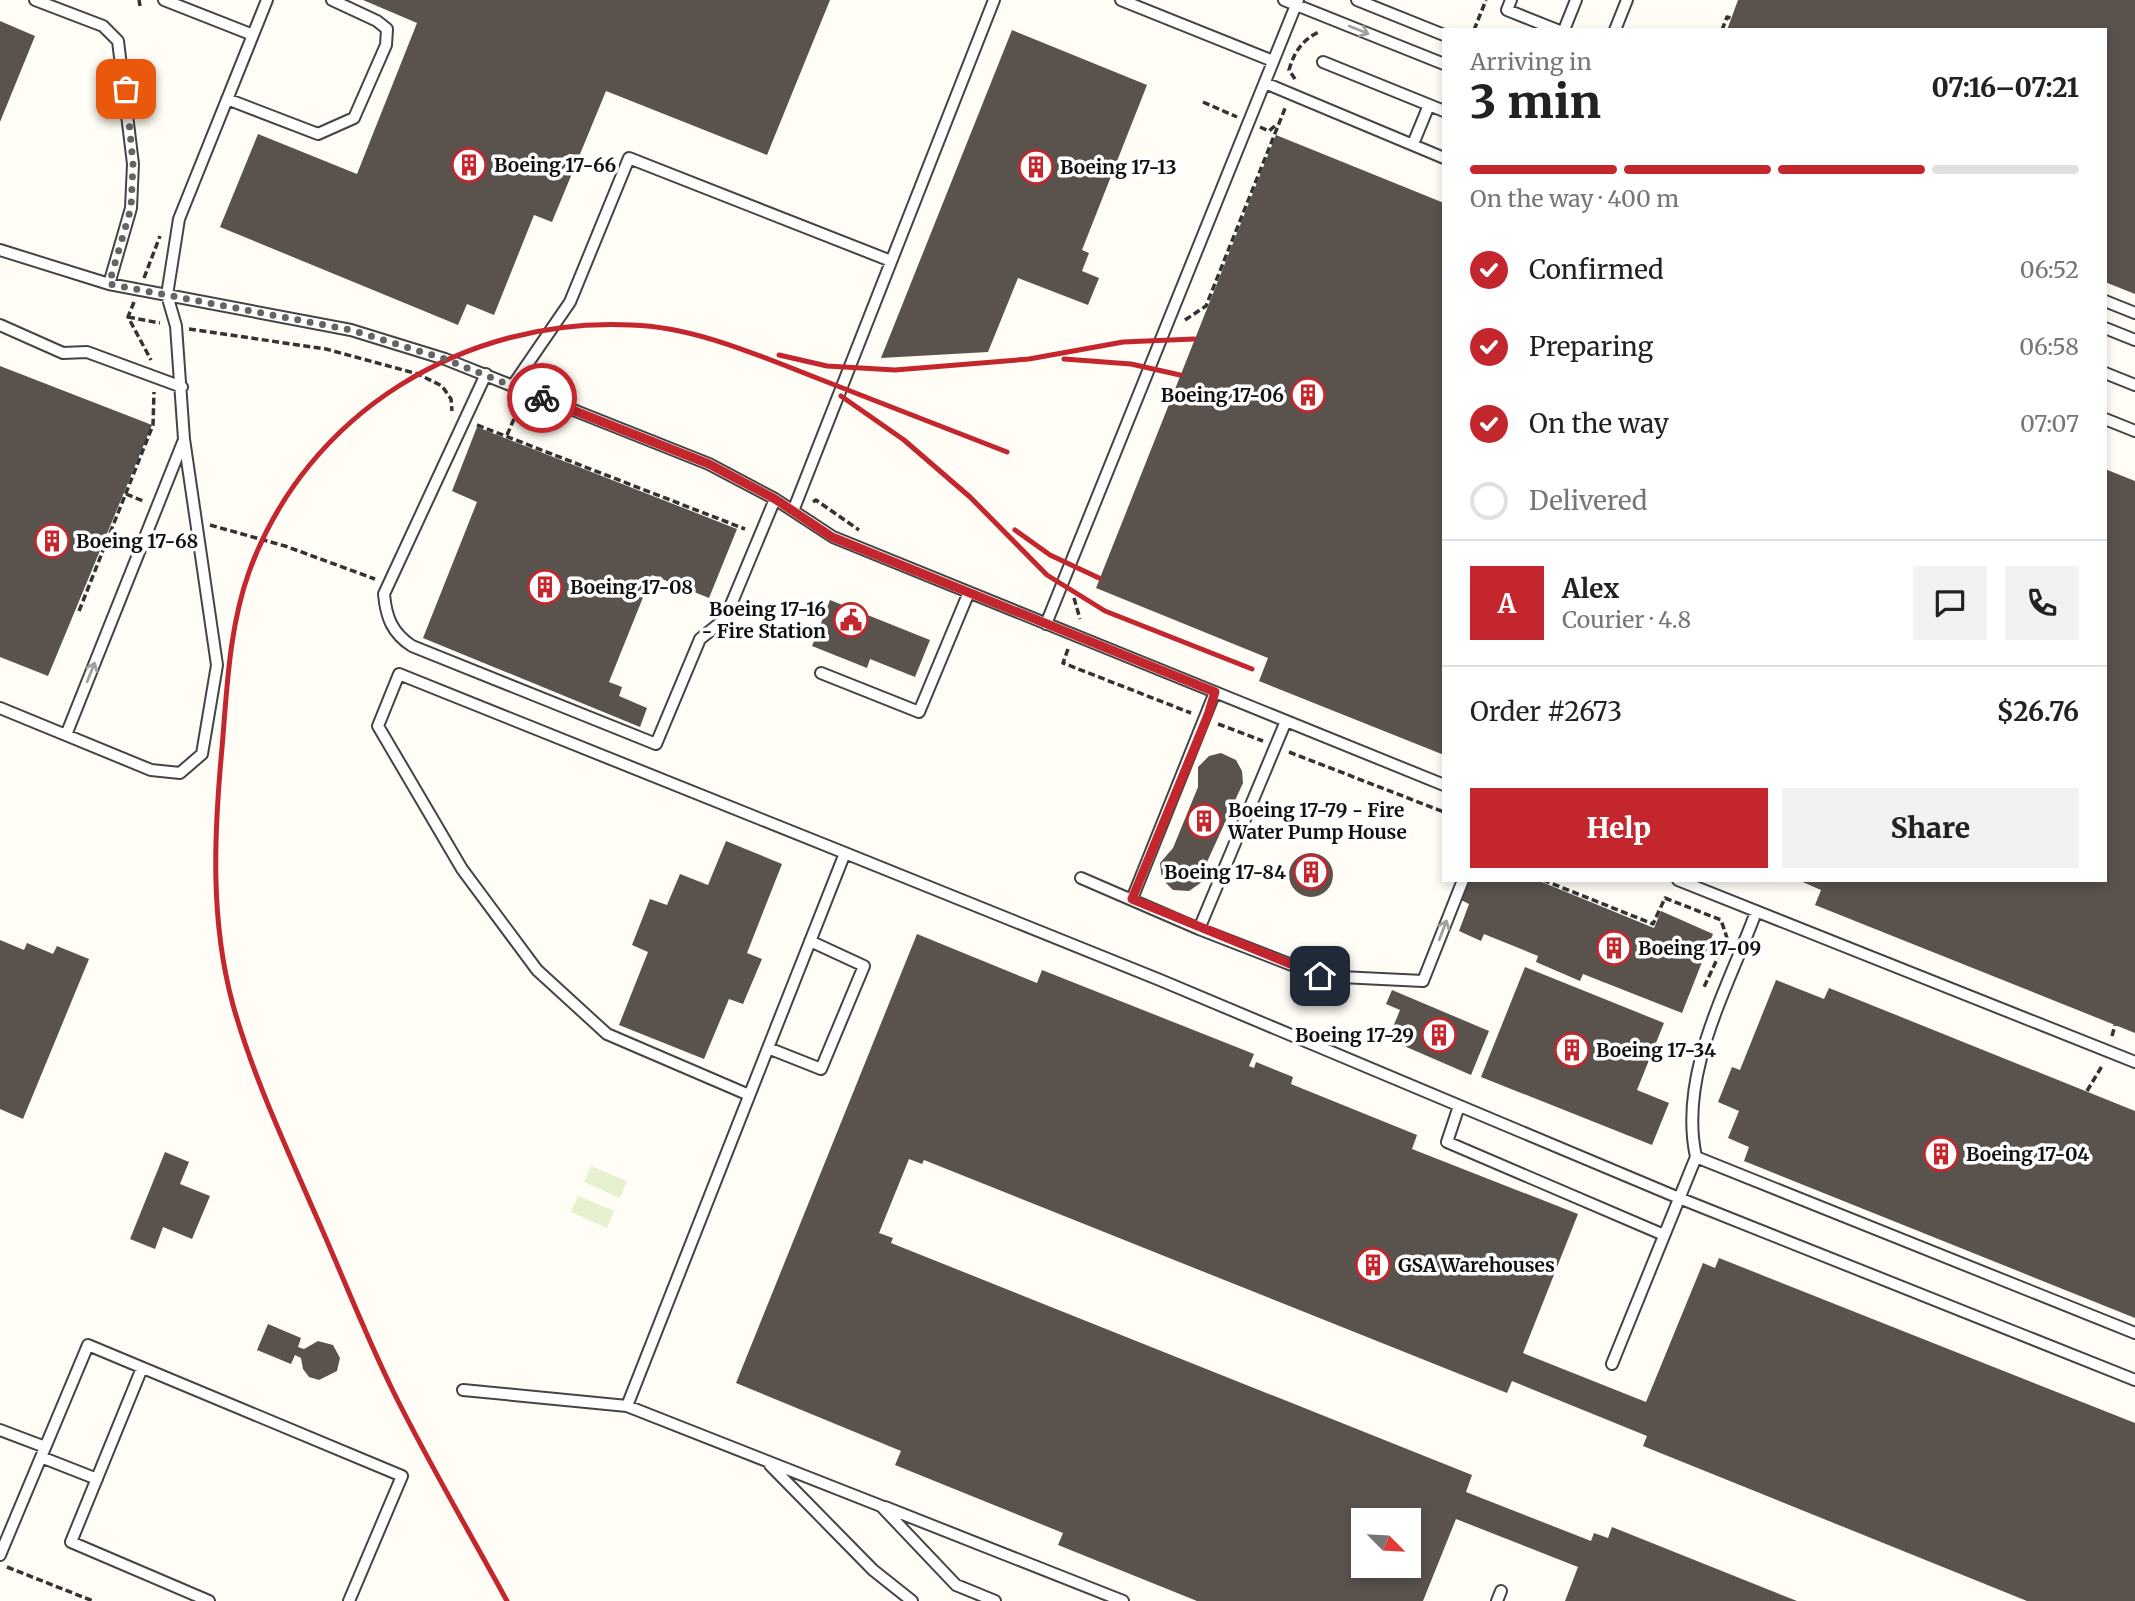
<!DOCTYPE html>
<meta charset="utf-8">
<style>
body{margin:0;font-family:Merriweather,serif;background:#f2f2f2;color:#222;height:100vh;display:flex;flex-direction:column;font-size:26px;white-space:nowrap}
*{box-sizing:border-box;margin:0}
p{font-size:23px;color:#767676}
.icon{flex:none;width:38px;height:38px;fill:none;stroke:currentColor;stroke-width:2;stroke-linecap:round;stroke-linejoin:round}
.map{position:relative;flex:1;overflow:hidden}
.details{position:absolute;left:1442px;top:28px;width:665px;height:854px;display:flex;flex-direction:column;background:#fff;border-radius:0px;box-shadow:0 4px 10px #0003}
.details>*{flex:none}
.needle{width:46px;rotate:114deg}
.buttons{position:absolute;left:1351px;top:1508px;display:grid;gap:14px}
.buttons a{display:grid;place-items:center;width:70px;height:70px;border-radius:0px;background:#fff;box-shadow:0 4px 10px #0003;font-size:35px}
.pin{position:absolute;display:grid;place-items:center;width:60px;height:60px;color:#fff;margin:-30px;border-radius:14px;box-shadow:0 4px 10px #0006}
.courier{position:absolute;display:grid;place-items:center;width:70px;height:70px;margin:-35px;border:5px solid #c4262e;border-radius:50%;background:#fff;color:#222;box-shadow:0 2px 9px #0007}
.headline em{font-style:normal;font-weight:800}
.headline div{display:flex;flex-direction:column-reverse}
.headline{display:flex;align-items:center;justify-content:space-between;height:119px;padding:0 28px}
h1{font-size:46px;font-weight:800;line-height:52px}
.bar{display:grid;grid-template-columns:repeat(4,1fr);gap:10px 7px;align-content:center;height:84px;padding:0 28px}
.bar i{height:9px;border-radius:5px;background:#e0e0e0}
.bar .current{background:#c4262e}
.bar p{grid-column:span 4}
.line{display:flex;align-items:center;gap:18px;padding:0 28px;border-top:2px solid #e0e0e0}
.line div{flex:1}
.round{display:grid;place-items:center;flex:none;width:74px;height:74px;border-radius:0px;background:#f2f2f2}
ol{padding:0 28px;list-style:none}
li{display:flex;align-items:center;gap:21px;height:77px}
li p{margin-inline-start:auto}
li .icon{padding:7px;border-radius:50%;background:#c4262e;color:#fff;stroke-width:4}
li:last-child{color:#767676}
li i{width:38px;height:38px;border:4px solid #e0e0e0;border-radius:50%}
.action{display:flex;gap:14px;margin-top:auto;padding:14px 28px}
.action a{flex:1;height:80px;border-radius:0px;background:#c4262e;color:#fff;font-size:28px;font-weight:800;line-height:80px;text-align:center}
.action a+a{background:#f2f2f2;color:#222}
.map>svg:first-child{display:block}
.pitch{fill:#e6f2cf}
.building{fill:#5a524d;fill-rule:evenodd}
.lines{fill:none;stroke-linecap:round;stroke-linejoin:round}
.service-casing{stroke:#444;stroke-width:14}
.path{stroke:#333;stroke-width:3.5;stroke-dasharray:7 3.5;stroke-linecap:butt}
.service{stroke:#fff;stroke-width:10}
.rail{stroke:#c4262e;stroke-width:5}
.oneway{stroke:#a0a0a0}
.done{stroke:#646461;stroke-width:7;stroke-dasharray:0 12.6}
.route{stroke:#c4262e;stroke-width:9}
.labels{text-anchor:middle;dominant-baseline:central;stroke-width:7;stroke-linejoin:round;paint-order:stroke}
.poi-label{font-size:19px;font-weight:bold;fill:#111;stroke:#fff;text-anchor:start}
</style>
<div class="map">
<svg width="2135" height="1601" viewBox="0 0 2135 1601">
<rect width="100%" height="100%" fill="#fffdf5"/>
<!-- pitch -->
<path class="pitch" d="M591,1166L627,1181L620,1198L584,1182Z
M578,1196L614,1211L607,1228L571,1212Z"/>
<!-- building -->
<path class="building" d="M363,0H830L767,155L606,91L552,222L534,215L494,315L467,304L458,325L220,227L258,134L357,174L417,23Z
M1738,0H2135V294L2105,282V30H1727Z
M0,21L35,36L0,122Z
M1012,30L1147,85L1082,250L1089,253L1082,271L1099,278L1088,305L1018,278L988,352L881,358Z
M1276,135L1444,203V755L1259,681L1268,658L1096,588Z
M0,366L152,425L48,676L0,657Z
M477,427L737,529L709,598L652,575L609,682L622,687L619,696L647,708L640,727L423,638L477,502L452,491Z
M2105,469L2135,481V1033L1815,905L1821,890L1798,880H2105Z
M830,600L930,640L915,677L870,659L867,668L812,646Z
M1221,753L1236,760L1242,771L1243,783L1207,862L1202,882L1189,891L1173,890L1162,879L1160,863L1173,848L1198,787V767L1209,756Z
M726,841L782,864L747,953L762,959L743,1004L729,999L704,1059L619,1025L648,952L632,945L650,899L667,905L680,874L708,885Z
M1289 875a22 22 0 1 1 44 0a22 22 0 1 1-44 0Z
M1469,880H1537L1654,928L1661,911L1713,934L1682,1013L1583,974L1580,981L1536,962L1538,956L1484,934L1481,941L1459,931L1469,904L1461,900Z
M917,934L1037,983L1042,970L1254,1054L1249,1066L1254,1068L1256,1062L1293,1077L1291,1084L1417,1135L1412,1149L1578,1214L1523,1353L1646,1402L1703,1263L1715,1268L1719,1258L2135,1423V1601H2027L1643,1446L1647,1436L1512,1381L1507,1393L924,1160L922,1164L909,1159L879,1233L893,1238L891,1243L1472,1475L1466,1492L1591,1541L1594,1533L1608,1538L1612,1527L1797,1601H1565L1578,1567L1456,1519L1423,1601H1197L1058,1545L1063,1533L895,1465L901,1451L736,1383ZM1363,1521H1409V1566H1363Z
M0,940L24,950L27,943L53,954L57,946L89,959L23,1119L0,1109Z
M1525,967L1664,1023L1637,1090L1669,1103L1652,1145L1481,1077Z
M1776,980L1824,999L1829,988L2135,1111V1318L1744,1161L1749,1147L1728,1138L1739,1111L1718,1102L1732,1067L1740,1070Z
M1392,990L1489,1031L1471,1075L1388,1039L1400,1010L1386,1004Z
M165,1152L189,1162L180,1184L210,1196L192,1239L163,1227L155,1249L130,1239Z
M268,1324L301,1338L298,1347L304,1349L318,1341L333,1345L340,1358L337,1371L319,1380L309,1377L303,1369L301,1358L295,1355L291,1364L257,1350Z"/>
<g class="lines">
<!-- service casing -->
<g class="service-casing">
<path id="service" d="M35,0L103,26L118,41L133,164L131,208L109,284
M164,0L253,35
M1121,0L1273,61
M1284,0L1444,64
M1357,0L1444,35
M1511,0L1507,10L1557,30
M1564,30L1576,0
M1615,30L1627,0
M1323,62L1444,111
M1265,83L1444,158
M227,99L318,134L354,118L386,45L387,29L377,21L332,0
M1413,144L1429,105
M0,250L109,284L351,330L445,359L709,464L775,499L833,537L1444,785
M2105,301L2135,313
M0,325L63,353L87,352L182,387
M2105,328L2135,340
M2105,373L2135,385
M486,374L384,594C386,617 392,633 412,646L656,744L700,639L725,619L775,499
M513,385L570,302L629,158L891,261
M2105,419L2135,431
M793,511L994,0
M1046,624L1298,0
M821,673L919,712L969,592
M0,708L151,770L180,773L202,754L217,665L184,439L176,326L167,295L179,219L267,0
M1286,721L1199,929L1320,976L1423,981L1463,880
M66,735L183,442
M1081,878L1199,929
M1678,880L2135,1062
M1132,899L1215,692
M1756,912C1728,988 1678,1074 1696,1157L2135,1333
M810,941L864,966L821,1069L768,1048L845,853L1160,980L1679,1198L2135,1380
M768,1048L627,1406L881,1506L956,1585L995,1601
M749,1095L607,1034L537,970L462,869L378,726L399,674L845,853
M1459,1106L1447,1142L1664,1235
M1612,1364L1696,1157
M142,1368L71,1542L209,1601
M463,1390L627,1406
M0,1430L45,1447
M41,1457L97,1479
M770,1465L873,1570L912,1601
M885,1507L1123,1601
M0,1555L88,1345L402,1476L349,1601
M1497,1601L1501,1591"/>
</g>
<!-- path -->
<path class="path" d="M139,0L140,6
M1474,30L1486,0
M1722,30L1727,17L1731,18
M1295,79L1289,70C1294,52 1303,39 1319,32
M1203,102L1237,117
M1260,127L1269,131L1277,124
M144,278L160,236
M134,302L128,317L151,360
M128,317L160,323
M1185,320L1206,306L1286,106
M189,329L326,349L418,374L442,386L451,399L452,411
M477,425L745,529
M507,435L520,405
M126,494L143,501
M813,502L816,500L859,530
M210,525L285,546L375,579
M1074,598L1080,619
M79,611L153,425L154,392
M1068,649L1063,663L1191,713
M1218,724L1263,741
M1289,752L1444,812
M1543,880L1653,924L1665,898L1721,920L1727,938L1704,987
M2112,1036L2115,1025
M2087,1091L2102,1066
M7,1567L93,1601"/>
<!-- service -->
<use href="#service" class="service"/>
<!-- rail -->
<path class="rail" d="M779,355L827,366L895,370L1029,359L1123,342L1194,339
M1064,359L1131,364L1180,375
M841,396L904,440L970,497L1047,575L1105,611L1252,669
M1015,530L1050,555L1099,578
M507,1601C469,1531 428,1462 393,1391C364,1332 340,1269 313,1209C284,1142 253,1076 233,1005C210,921 214,834 222,748C227,689 229,628 249,572C307,412 465,317 631,325C697,327 762,357 822,380C884,404 945,428 1007,452"/>
</g>
<!-- one-way arrows -->
<defs><path id="oneway-shaft" d="M-6 0H5M1.5-3L5.5 0L1.5 3" fill="none" stroke-width="1.6" stroke-linecap="round" stroke-linejoin="round" transform="scale(1.75)"/></defs>
<g class="oneway">
<use href="#oneway-shaft" transform="translate(1359 30) rotate(22)"/>
<use href="#oneway-shaft" transform="translate(91 672) rotate(-68)"/>
<use href="#oneway-shaft" transform="translate(1443 930) rotate(-69)"/>
</g>
<g class="lines">
<!-- done -->
<path class="done" d="M126,89L133,164L131,208L109,284L351,330L445,359L542,398"/>
<!-- route -->
<path class="route" d="M542,398L709,464L775,499L832,537L1215,692L1208,715L1132,899L1320,976"/>
</g>
<!-- icons -->
<defs>
<g id="building-ring" transform="scale(1.75)"><circle r="9.5" fill="#fff" stroke="#c4262e" stroke-width="1.5"/><path d="M-4-6H4V6H1V3H-1V6H-4ZM-2.5-4.3h1.7v1.8h-1.7ZM.8-4.3h1.7v1.8H.8ZM-2.5-1h1.7V.8h-1.7ZM.8-1h1.7V.8H.8Z" fill="#c4262e"/></g>
<g id="civic-ring" transform="scale(1.75)"><circle r="9.5" fill="#fff" stroke="#c4262e" stroke-width="1.5"/><path d="M-.6-6.5H3V-4.5H.6V-3L4-1V1h2V6H-6V1h2V-1L-.6-3ZM-1.2 2.5V6h2.4V2.5Z" fill="#c4262e"/></g>
</defs>
<g fill-rule="evenodd">
<use href="#building-ring" x="469" y="165"/>
<use href="#building-ring" x="1036" y="167"/>
<use href="#building-ring" x="1308" y="395"/>
<use href="#building-ring" x="52" y="541"/>
<use href="#building-ring" x="545" y="587"/>
<use href="#civic-ring" x="851" y="620"/>
<use href="#building-ring" x="1204" y="821"/>
<use href="#building-ring" x="1311" y="872"/>
<use href="#building-ring" x="1614" y="948"/>
<use href="#building-ring" x="1439" y="1035"/>
<use href="#building-ring" x="1572" y="1050"/>
<use href="#building-ring" x="1941" y="1154"/>
<use href="#building-ring" x="1373" y="1265"/>
</g>
<g class="labels">
<!-- poi labels -->
<g class="poi-label">
<text x="494" y="165">Boeing 17-66</text>
<text x="1060" y="167">Boeing 17-13</text>
<text x="1284" y="395" text-anchor="end">Boeing 17-06</text>
<text x="76" y="541">Boeing 17-68</text>
<text x="570" y="587">Boeing 17-08</text>
<text x="826" y="609" text-anchor="end">Boeing 17-16<tspan x="826" dy="22">- Fire Station</tspan></text>
<text x="1228" y="810">Boeing 17-79 - Fire<tspan x="1228" dy="22">Water Pump House</tspan></text>
<text x="1286" y="872" text-anchor="end">Boeing 17-84</text>
<text x="1638" y="948">Boeing 17-09</text>
<text x="1414" y="1035" text-anchor="end">Boeing 17-29</text>
<text x="1596" y="1050">Boeing 17-34</text>
<text x="1966" y="1154">Boeing 17-04</text>
<text x="1398" y="1265">GSA Warehouses</text>
</g>
</g>
</svg>
<div class="buttons">
<a><svg class="needle" viewBox="-14 -14 28 28"><path d="M0-13l5 13h-10z" fill="#e53935"/><path d="M0 13l5-13h-10z" fill="#767676"/></svg></a>
</div>
<div class="pin" style="left:126px;top:89px;background:#ea580c"><svg class="icon" aria-label="bag" viewBox="0 0 24 24"><path d="M5 8h14l-1 12H6zM9 8a3 3 0 0 1 6 0"/></svg></div>
<div class="pin" style="left:1320px;top:976px;background:#1f2937"><svg class="icon" aria-label="home" viewBox="0 0 24 24"><path d="M3 11l9-7 9 7M6 9v11h12V9"/></svg></div>
<div class="courier" style="left:542px;top:398px"><svg class="icon" aria-label="bike" viewBox="0 0 24 24"><circle cx="6" cy="16" r="4"/><circle cx="18" cy="16" r="4"/><path d="M6 16l4-8h5l3 8M10 8l3 8H6M13 5h3"/></svg></div>
<section class="details">
<div class="headline"><div><h1>3 min</h1><p>Arriving in</p></div><em>07:16–07:21</em></div>
<div class="bar"><i class="current"></i><i class="current"></i><i class="current"></i><i></i><p>On the way · 400 m</p></div>
<ol>
<li><svg class="icon" aria-label="check" viewBox="0 0 24 24"><path d="M5 12l5 5 9-10"/></svg>Confirmed<p>06:52</p></li>
<li><svg class="icon" aria-label="check" viewBox="0 0 24 24"><path d="M5 12l5 5 9-10"/></svg>Preparing<p>06:58</p></li>
<li><svg class="icon" aria-label="check" viewBox="0 0 24 24"><path d="M5 12l5 5 9-10"/></svg>On the way<p>07:07</p></li>
<li><i></i>Delivered</li>
</ol>
<div class="line" style="height:126px"><b class="round" style="background:#c4262e;color:#fff">A</b><div><b>Alex</b><p>Courier · 4.8</p></div><a class="round"><svg class="icon" aria-label="chat" viewBox="0 0 24 24"><path d="M4 5h16v11H9l-5 4z"/></svg></a><a class="round"><svg class="icon" aria-label="phone" viewBox="0 0 24 24"><path d="M5 4h4l2 5-3 2q2 4 5 5l2-3 5 2v4C11 20 4 13 5 4z"/></svg></a></div>
<div class="line" style="height:91px"><div>Order #2673</div><b>$26.76</b></div>
<div class="action"><a>Help</a><a>Share</a></div>
</section>
</div>
